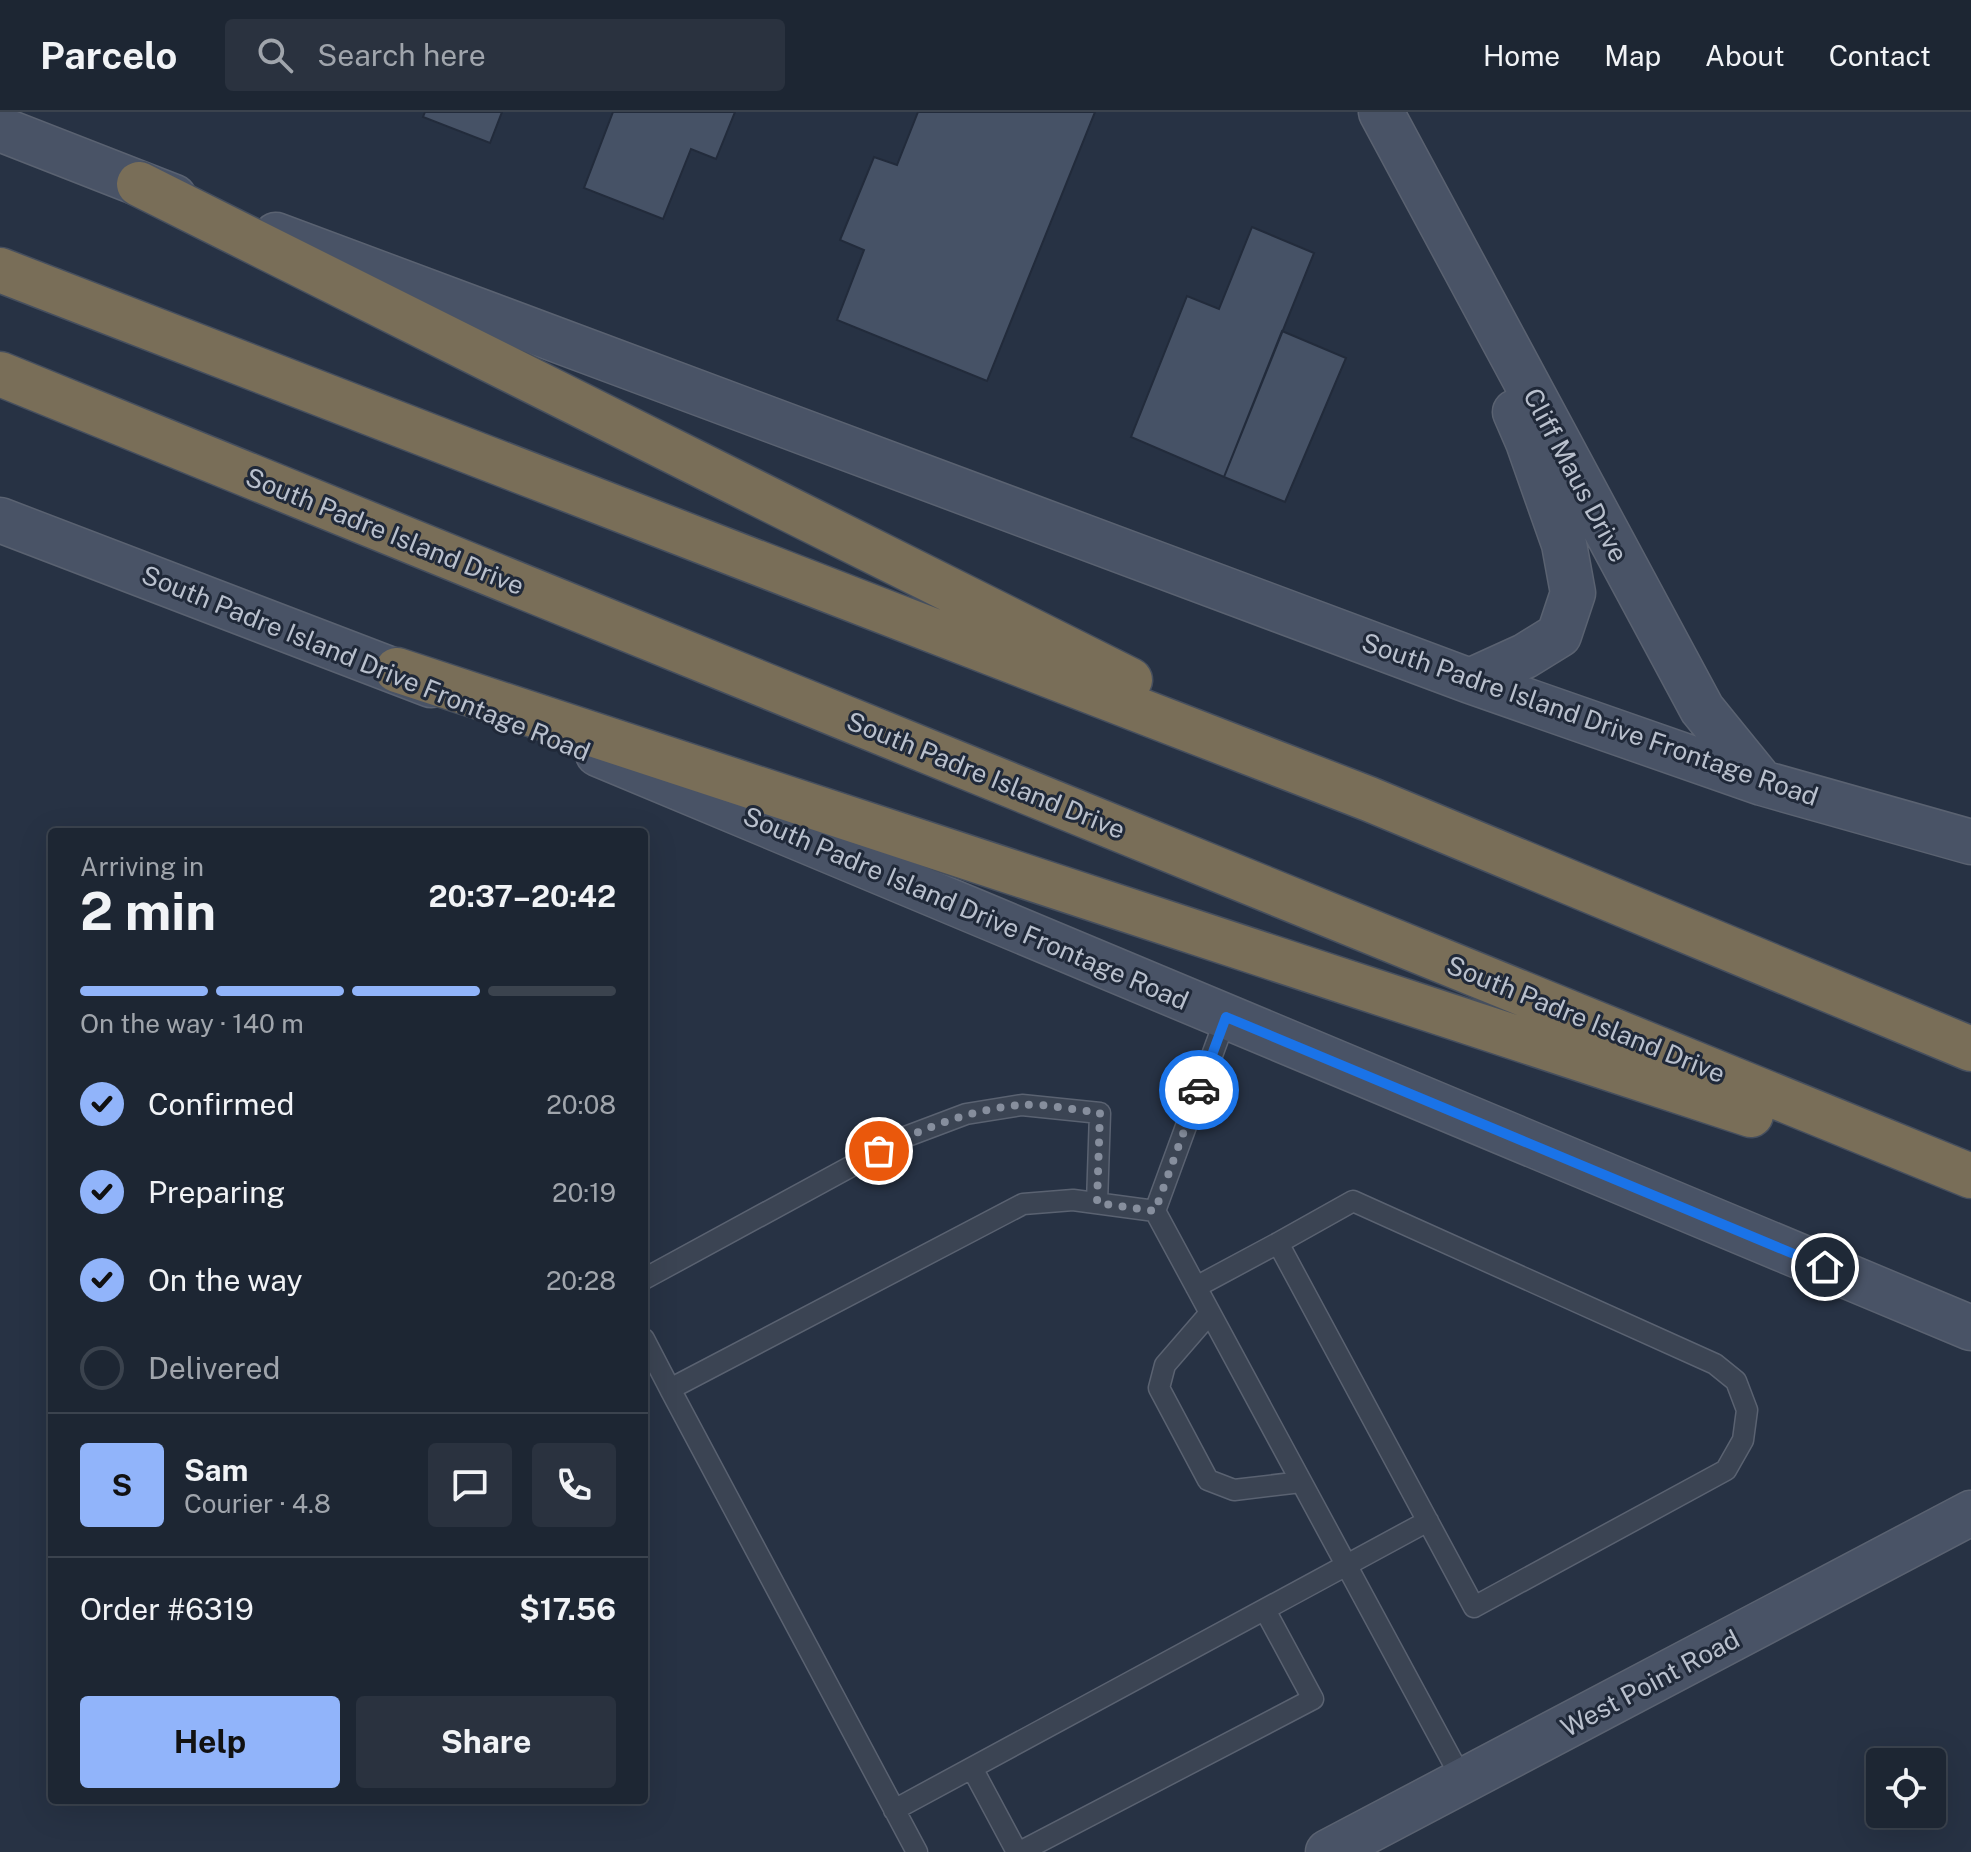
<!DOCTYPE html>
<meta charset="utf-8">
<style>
body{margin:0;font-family:"Public Sans",sans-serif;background:#2a323f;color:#f1f3f6;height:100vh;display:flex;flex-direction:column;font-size:30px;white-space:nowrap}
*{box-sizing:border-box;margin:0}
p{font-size:26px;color:#a0a5ac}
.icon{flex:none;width:44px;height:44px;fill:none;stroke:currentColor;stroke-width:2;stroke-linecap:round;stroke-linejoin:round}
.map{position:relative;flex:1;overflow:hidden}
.sheet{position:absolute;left:48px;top:716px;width:600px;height:976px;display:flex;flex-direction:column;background:#1d2633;border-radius:8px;box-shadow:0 8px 32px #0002,0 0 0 2px #3b434e}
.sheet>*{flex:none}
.tools{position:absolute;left:1866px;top:1636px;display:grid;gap:16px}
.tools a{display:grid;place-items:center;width:80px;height:80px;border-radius:8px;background:#1d2633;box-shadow:0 8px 32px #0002,0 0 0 2px #3b434e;font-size:40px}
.pin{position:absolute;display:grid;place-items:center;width:68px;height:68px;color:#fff;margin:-34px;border:4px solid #fff;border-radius:50%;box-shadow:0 2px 8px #0007}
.courier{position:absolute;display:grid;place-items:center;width:80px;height:80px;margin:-40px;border:6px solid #1a73e8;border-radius:50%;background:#fff;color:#222;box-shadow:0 2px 10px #0007}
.overview em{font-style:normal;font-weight:700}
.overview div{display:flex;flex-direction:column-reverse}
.overview{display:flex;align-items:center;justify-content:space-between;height:136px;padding:0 32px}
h1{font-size:52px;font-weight:700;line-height:60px}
.bar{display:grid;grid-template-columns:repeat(4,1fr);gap:12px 8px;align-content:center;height:96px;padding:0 32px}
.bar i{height:10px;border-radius:6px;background:#3b434e}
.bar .current{background:#91b4fa}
.bar p{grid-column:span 4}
.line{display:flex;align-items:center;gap:20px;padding:0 32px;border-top:2px solid #3b434e}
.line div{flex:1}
.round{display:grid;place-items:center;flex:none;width:84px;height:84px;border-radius:8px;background:#2a323f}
ol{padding:0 32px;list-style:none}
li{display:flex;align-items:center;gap:24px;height:88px}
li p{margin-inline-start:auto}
li .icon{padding:8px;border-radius:50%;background:#91b4fa;color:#111;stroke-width:4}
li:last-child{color:#a0a5ac}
li i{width:44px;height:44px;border:4px solid #3b434e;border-radius:50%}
.cta{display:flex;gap:16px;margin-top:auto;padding:16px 32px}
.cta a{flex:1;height:92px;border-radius:8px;background:#91b4fa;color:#111;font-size:32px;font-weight:700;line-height:92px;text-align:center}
.cta a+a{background:#2a323f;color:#f1f3f6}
header{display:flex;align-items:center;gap:48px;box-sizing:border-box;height:112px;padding:0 40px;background:#1d2633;border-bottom:2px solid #3b434e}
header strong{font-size:38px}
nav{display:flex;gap:44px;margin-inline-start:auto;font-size:28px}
.search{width:560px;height:72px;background:#2a323f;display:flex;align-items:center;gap:20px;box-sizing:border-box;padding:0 28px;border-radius:8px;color:#a0a5ac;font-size:30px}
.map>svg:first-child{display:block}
.building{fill:#465266;stroke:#222b3b;stroke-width:2}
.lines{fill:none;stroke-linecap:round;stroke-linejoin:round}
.lane-casing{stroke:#5a6271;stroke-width:23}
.secondary-casing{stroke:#5a6271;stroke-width:47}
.highway-casing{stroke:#464f5e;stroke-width:47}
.lane{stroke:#3b4453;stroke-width:20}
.secondary{stroke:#495366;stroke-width:44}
.highway{stroke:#796e58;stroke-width:44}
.done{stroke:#868e9d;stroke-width:8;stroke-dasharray:0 14.4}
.route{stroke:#1a73e8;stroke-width:10}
.labels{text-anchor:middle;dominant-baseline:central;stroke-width:6;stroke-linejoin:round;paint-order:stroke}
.street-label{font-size:26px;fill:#b9c0cd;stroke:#202939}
</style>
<header>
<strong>Parcelo</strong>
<div class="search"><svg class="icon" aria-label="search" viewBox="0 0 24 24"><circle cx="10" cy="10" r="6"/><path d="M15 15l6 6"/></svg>Search here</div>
<nav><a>Home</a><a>Map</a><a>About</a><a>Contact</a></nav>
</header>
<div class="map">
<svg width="1971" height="1740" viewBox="0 0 1971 1740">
<rect width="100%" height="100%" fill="#273244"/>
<!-- building -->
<path class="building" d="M425,0H502L490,31L423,5Z
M613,0H735L716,47L691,37L663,107L584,76Z
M918,0H1095L987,269L837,208L864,138L840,128L874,45L897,53Z
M1252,115L1314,141L1224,365L1131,325L1187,184L1219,197Z
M1282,219L1346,246L1285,390L1224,365Z"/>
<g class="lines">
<!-- lane casing -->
<g class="lane-casing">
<path id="lane" d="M1226,905L1155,1099L1463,1669
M644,1167L905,1025L966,1002L1022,993L1100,1001L1097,1091
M1196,1175L1278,1131L1474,1495L1726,1358L1743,1328L1747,1298L1736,1269L1715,1252L1353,1089L1278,1131
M1210,1201L1165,1253L1159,1276L1208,1368L1234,1378L1301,1370
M644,1227L670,1277
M972,1656L1017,1740
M894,1698L1428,1409
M917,1740L670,1277L1023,1092L1073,1088L1155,1099
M1020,1740L1313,1587L1265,1498"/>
</g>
<!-- secondary casing -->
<g class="secondary-casing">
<path id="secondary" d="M1381,0L1702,597L1762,671
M0,17L174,85
M276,123L1470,569L1762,671L1971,730
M0,408L431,573
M1470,569L1525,544L1559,523L1573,481L1564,432L1528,330L1515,300
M598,642L1971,1216
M1328,1740L1971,1401"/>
</g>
<!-- highway casing -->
<g class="highway-casing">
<path id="highway" d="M139,72L1130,568
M0,158L1369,687L1971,937
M0,262L1971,1064
M397,558L1751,1003"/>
</g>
<!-- lane -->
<use href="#lane" class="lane"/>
<!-- secondary -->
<use href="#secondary" class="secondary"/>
<!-- highway -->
<use href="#highway" class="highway"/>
</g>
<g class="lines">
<!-- done -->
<path class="done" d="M879,1039C922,1016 970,998 1019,993C1043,991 1076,998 1100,1001L1097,1091L1155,1099L1199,978"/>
<!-- route -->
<path class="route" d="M1199,978L1226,905L1825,1155"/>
</g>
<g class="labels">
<!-- street labels -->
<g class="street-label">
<text transform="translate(1576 363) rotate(62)">Cliff Maus Drive</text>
<text transform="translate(385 419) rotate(22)">South Padre Island Drive</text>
<text transform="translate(366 551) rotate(22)">South Padre Island Drive Frontage Road</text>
<text transform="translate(1590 607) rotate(19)">South Padre Island Drive Frontage Road</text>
<text transform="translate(986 663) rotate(22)">South Padre Island Drive</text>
<text transform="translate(966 796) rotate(23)">South Padre Island Drive Frontage Road</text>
<text transform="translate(1586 907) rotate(22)">South Padre Island Drive</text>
<text transform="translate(1650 1571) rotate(-28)">West Point Road</text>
</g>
</g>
</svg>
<div class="tools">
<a><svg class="icon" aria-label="locate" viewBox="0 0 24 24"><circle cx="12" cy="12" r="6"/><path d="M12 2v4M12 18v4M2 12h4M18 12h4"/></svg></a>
</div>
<div class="pin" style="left:879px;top:1039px;background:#ea580c"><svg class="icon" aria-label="bag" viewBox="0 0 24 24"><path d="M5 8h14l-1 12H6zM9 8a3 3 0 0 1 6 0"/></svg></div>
<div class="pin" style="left:1825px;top:1155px;background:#1f2937"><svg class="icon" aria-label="home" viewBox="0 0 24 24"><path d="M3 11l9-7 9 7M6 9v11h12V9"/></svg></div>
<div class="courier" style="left:1199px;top:978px"><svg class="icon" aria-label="car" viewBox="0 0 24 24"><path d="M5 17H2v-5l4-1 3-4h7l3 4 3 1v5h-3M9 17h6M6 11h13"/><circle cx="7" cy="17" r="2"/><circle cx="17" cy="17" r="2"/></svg></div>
<section class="sheet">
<div class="overview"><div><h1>2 min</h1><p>Arriving in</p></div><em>20:37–20:42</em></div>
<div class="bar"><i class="current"></i><i class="current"></i><i class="current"></i><i></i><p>On the way · 140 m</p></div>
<ol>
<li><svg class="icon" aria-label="check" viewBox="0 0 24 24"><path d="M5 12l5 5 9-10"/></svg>Confirmed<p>20:08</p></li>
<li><svg class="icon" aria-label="check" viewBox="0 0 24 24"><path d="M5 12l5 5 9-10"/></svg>Preparing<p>20:19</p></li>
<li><svg class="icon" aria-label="check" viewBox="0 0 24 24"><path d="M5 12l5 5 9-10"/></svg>On the way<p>20:28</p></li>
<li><i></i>Delivered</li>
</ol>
<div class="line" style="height:144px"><b class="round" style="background:#91b4fa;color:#111">S</b><div><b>Sam</b><p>Courier · 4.8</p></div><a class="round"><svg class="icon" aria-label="chat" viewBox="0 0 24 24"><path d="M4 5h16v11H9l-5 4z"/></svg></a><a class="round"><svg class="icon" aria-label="phone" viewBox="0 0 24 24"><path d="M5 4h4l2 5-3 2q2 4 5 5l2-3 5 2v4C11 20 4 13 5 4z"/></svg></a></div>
<div class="line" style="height:104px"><div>Order #6319</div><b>$17.56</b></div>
<div class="cta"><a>Help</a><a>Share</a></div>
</section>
</div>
